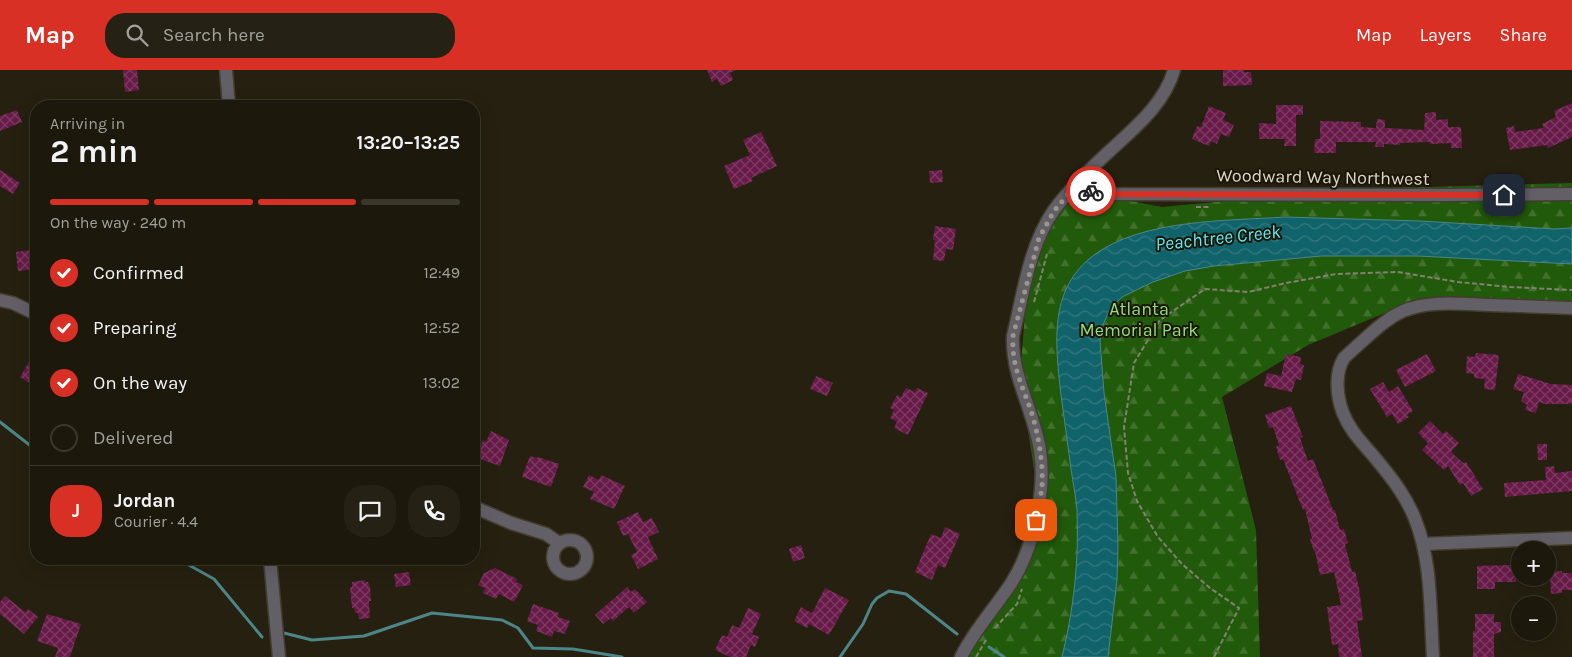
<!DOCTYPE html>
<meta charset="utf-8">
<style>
body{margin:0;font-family:Karla,sans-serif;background:#252114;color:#f1f3f6;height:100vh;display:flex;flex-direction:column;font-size:19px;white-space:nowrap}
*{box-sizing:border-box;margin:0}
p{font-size:16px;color:#a0a09d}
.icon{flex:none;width:28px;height:28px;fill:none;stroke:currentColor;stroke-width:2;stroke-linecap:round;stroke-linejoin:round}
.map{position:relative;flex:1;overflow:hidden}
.details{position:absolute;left:30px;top:30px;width:450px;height:465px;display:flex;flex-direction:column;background:#1c180b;border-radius:20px;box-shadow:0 5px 20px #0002,0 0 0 1px #3a372c}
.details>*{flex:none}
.buttons{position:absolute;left:1511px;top:471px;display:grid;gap:10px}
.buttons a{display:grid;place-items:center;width:45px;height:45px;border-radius:50%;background:#1c180b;box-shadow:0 5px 20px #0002,0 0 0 1px #3a372c;font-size:25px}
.pin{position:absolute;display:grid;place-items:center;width:42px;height:42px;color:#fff;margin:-21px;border-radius:10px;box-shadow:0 2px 8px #0006}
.courier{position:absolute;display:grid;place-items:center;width:50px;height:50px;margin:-25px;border:4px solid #d93025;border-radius:50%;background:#fff;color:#222;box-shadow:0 1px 6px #0007}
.head em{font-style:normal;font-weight:700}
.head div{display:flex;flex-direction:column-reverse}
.head{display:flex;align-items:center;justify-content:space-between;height:85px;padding:0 20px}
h1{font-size:32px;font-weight:700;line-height:38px}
.bar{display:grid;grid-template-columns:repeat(4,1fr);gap:8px 5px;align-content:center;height:60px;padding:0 20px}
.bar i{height:6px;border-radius:4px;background:#3a372c}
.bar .selected{background:#d93025}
.bar p{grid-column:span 4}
.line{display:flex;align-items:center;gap:12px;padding:0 20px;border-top:1px solid #3a372c}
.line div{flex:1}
.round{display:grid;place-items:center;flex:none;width:52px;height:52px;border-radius:20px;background:#252114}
ol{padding:0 20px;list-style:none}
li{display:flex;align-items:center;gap:15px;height:55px}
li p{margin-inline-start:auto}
li .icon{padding:5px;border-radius:50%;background:#d93025;color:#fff;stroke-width:4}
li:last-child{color:#a0a09d}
li i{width:28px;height:28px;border:2px solid #3a372c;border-radius:50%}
header{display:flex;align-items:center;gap:30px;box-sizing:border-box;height:70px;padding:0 25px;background:#d93025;color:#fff}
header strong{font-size:24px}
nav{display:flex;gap:28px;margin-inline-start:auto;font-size:18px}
.search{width:350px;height:45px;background:#252114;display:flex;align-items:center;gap:12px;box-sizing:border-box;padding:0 18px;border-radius:20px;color:#a0a09d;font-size:19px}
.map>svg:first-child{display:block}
.forest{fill:url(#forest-firs)}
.water{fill:url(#water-waves);stroke:#4d8688}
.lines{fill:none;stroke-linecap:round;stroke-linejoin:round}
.stream{stroke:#4d8688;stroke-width:3}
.building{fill:url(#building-cross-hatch)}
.minor-casing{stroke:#423d2d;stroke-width:15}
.path{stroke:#848072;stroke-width:2;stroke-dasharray:5 2.5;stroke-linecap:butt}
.minor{stroke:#625f67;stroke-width:12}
.done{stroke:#9b968a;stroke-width:5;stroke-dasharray:0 9}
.route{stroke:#d93025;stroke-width:6}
.labels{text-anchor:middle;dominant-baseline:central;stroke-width:4;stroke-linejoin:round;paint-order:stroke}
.street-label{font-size:18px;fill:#dad6cc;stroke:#1b1606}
.park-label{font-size:18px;fill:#8fdc7a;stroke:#1b1606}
.water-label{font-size:19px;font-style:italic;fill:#5deaf9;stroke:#1b1606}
</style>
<header>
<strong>Map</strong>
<div class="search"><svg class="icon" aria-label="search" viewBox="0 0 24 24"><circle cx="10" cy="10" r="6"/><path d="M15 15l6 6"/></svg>Search here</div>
<nav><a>Map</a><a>Layers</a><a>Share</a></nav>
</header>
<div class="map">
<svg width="1572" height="587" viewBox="0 0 1572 587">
<defs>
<pattern id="forest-firs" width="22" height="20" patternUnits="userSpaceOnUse" patternTransform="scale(1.25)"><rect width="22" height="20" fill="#225a0b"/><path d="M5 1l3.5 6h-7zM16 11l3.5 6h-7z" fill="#42712d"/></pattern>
<pattern id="water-waves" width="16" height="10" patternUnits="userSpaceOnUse" patternTransform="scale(1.25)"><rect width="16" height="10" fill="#11636b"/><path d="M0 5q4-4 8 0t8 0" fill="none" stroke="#33797f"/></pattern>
<pattern id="building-cross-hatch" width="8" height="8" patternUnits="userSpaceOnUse" patternTransform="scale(1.25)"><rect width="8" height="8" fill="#681a49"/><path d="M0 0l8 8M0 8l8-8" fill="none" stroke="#7d3b62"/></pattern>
</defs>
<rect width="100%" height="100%" fill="#25200f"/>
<!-- forest -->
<path class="forest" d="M1572,113V233L1404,235L1308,275L1222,327L1256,460L1260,587H967L1014,496L1038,426L1020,307L1030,179L1078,121L1162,137L1356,119Z"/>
<!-- water -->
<path class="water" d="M1285,147L1420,151L1554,159L1572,158V194L1418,186H1321L1214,196L1185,201L1153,212L1122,227L1110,239L1103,255L1100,271L1104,323L1116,407L1118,476L1117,510L1108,587H1062C1074,537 1079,492 1077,441C1076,427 1073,413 1071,399C1067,372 1064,344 1060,317C1055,268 1050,218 1094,185C1143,149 1226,151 1285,147Z"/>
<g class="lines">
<!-- stream -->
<path class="stream" d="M0,352L36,380
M178,489L214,509L262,567
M284,563L312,570L364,566L432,543L502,550L518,558L533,578L573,579L622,587
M989,577L1004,587
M840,587L863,554L872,534L877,528L889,521L906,524L957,564"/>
</g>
<!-- building -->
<path class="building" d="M123,0H137L139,20L125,22Z
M707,0H736L730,3L733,10L721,16L717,9L712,12Z
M1223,0H1244V2H1251L1252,15L1223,16Z
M1572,33V67L1548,78L1547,75L1510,80L1506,58L1514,56L1515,62L1544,58L1542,54L1556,47L1554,41Z
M1276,35H1303V45H1296V76H1284L1285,69H1259V53L1276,54Z
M1209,36L1226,43L1223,50L1234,55L1229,67L1221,64L1217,74L1211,71L1209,76L1192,69L1197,56L1201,57Z
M17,40L22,52L0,61V46Z
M1436,42V50L1448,49V57H1461L1462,78H1451V73L1430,74V72L1400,73V75L1384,74V77H1375L1376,72H1336V83H1314L1315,69H1320V51L1361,52V57L1376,58L1377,49L1385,50V58L1424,60L1425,43Z
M761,62L777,96L751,108L753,111L734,119L724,96L750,85L743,70Z
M0,100L20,113L13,124L0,116Z
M942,100L943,112L930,113L929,101Z
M935,156L956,159L953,180L946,179L944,191L933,190L935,170H933Z
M36,179V199L18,201L16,182Z
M36,280V317L20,307Z
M1476,283L1499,285L1495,320L1484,319L1485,309L1474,308V304L1466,303L1467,286L1475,287Z
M1286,284L1301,287L1300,294L1304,295L1301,310L1296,309L1292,322L1264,316L1267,303L1281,306Z
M1427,284L1436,301L1405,317L1396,300Z
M1518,304L1551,314L1572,315V334H1545L1539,332L1536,343L1525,340L1527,335L1521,331L1524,322L1513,319Z
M816,306L833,313L827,326L810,319Z
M1383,312L1389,322L1398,316L1413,341L1407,345L1409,347L1398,354L1392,344L1387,347L1370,319Z
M906,318L915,322L917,318L928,323L908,365L894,358L897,352L890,348L894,340L890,338L897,325L901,327Z
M1291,336L1303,367L1300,368L1308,391L1313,389L1333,440H1335L1340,460L1344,459L1348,473L1345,474L1352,502L1355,501L1359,518L1363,550L1357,551L1362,587H1339L1338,574L1332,575L1327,537L1341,535L1334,502L1320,505L1315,481L1314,482L1310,469H1312L1305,439L1303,440L1283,389L1280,390L1276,377L1279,375L1273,357L1269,358L1265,345Z
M1430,351L1443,364L1446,361L1459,373L1451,382L1463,393L1466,392L1483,419L1471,426L1463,413L1460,415L1448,396L1444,400L1422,380L1428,373L1418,363Z
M491,361L509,370L500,396L474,387V373L481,376L483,370L486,372Z
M1537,374H1547V390H1538Z
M530,386L537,388L538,387L559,394L551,417L522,407Z
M1554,396L1555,403L1572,401V421L1505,427L1504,413L1546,410L1545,397Z
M589,405L599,410L601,405L625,416L614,439L590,429L594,422L583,417Z
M638,442L643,452L652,448L659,462L648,467L658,489L638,499L631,485L637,482L628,464L623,466L617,452Z
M945,457L960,464L945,498L938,495L932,510L915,502L931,464L941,468Z
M801,475L805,488L793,492L789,479Z
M1509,495L1516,496V512H1495V519H1477V496Z
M495,498L517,509L516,512L523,515L514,532L499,524L496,529L483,523L485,518L478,515L484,503Z
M1562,501V503H1572V520H1562V523L1551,524L1550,502Z
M409,502L411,515L396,517L394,504Z
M365,510V512H368L370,517L371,531H369L370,548L359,549L358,543H355L354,538H352L350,517H352V512Z
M627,517L631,522L635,519L647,532L634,543L629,537L613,551L611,548L603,554L595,545Z
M825,518L849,530L829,565L809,554L807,558L794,551L801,537L812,543Z
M5,526L25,542L28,539L38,547L24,564L0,544V532Z
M533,534L559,543L558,547L570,551L565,564L554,561L552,567L536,561L538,555L527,551Z
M748,538L761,544L752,564L759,567L755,577L751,575L746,587H730L715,580L722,565L727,567L732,555L739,558Z
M47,544L81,554L70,587H55L58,578L37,571Z
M1475,544H1494V552H1501V562L1494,564V587H1473V561H1475Z"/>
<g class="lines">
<!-- minor casing -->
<g class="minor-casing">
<path id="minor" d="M226,0L229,36
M1076,115L1090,121L1106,124L1449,125L1572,124
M0,230L13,233L36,244
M474,437L511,453L546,464L559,473
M553 487a17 17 0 1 1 34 0a17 17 0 1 1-34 0Z
M1423,474L1572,468
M270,489L279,587
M961,587C974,560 996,537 1012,512C1034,477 1046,420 1040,380C1034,341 1011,306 1013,266C1023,225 1029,176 1054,140C1071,117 1093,96 1114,77C1138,55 1165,32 1174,0
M1433,587C1430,542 1432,491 1415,449C1406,426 1391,407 1376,389C1363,373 1351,363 1343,343C1337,327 1334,304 1344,288C1348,284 1354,279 1358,275C1372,263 1385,249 1403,241C1430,230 1460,234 1489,235C1517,236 1544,237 1572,238"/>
</g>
<!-- path -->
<path class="path" d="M1196,137H1211
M1034,232L1047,184
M1045,469L1049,452
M995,558L1017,534L1022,519
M976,587L986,570
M1214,587L1239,538L1210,518L1182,494L1158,467L1137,431L1128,403L1124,357L1134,293L1160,250L1205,219L1248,222L1286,213L1336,204L1398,202L1458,212L1510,217L1572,220"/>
<!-- minor -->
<use href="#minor" class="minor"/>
</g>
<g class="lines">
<!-- done -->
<path class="done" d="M1036,450C1038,439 1041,427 1042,416C1043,396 1040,375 1035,355C1027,322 1011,302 1013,266L1039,168L1054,141L1076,115L1091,121"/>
<!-- route -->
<path class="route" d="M1091,121L1106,124L1504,125"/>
</g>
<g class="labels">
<!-- street labels -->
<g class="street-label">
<text transform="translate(1323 107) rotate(1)">Woodward Way Northwest</text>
</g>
<!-- park labels -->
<g class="park-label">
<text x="1139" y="239">Atlanta<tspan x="1139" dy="21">Memorial Park</tspan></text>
</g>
<!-- water labels -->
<g class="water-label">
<text transform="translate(1218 168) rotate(-6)">Peachtree Creek</text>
</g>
</g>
</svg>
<div class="buttons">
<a>+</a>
<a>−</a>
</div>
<div class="pin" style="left:1036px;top:450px;background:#ea580c"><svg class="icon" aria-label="bag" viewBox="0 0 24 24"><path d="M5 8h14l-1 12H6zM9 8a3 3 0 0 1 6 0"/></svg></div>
<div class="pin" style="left:1504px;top:125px;background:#1f2937"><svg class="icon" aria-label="home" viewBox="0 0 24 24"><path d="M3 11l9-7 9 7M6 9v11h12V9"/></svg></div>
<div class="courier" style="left:1091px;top:121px"><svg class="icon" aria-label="bike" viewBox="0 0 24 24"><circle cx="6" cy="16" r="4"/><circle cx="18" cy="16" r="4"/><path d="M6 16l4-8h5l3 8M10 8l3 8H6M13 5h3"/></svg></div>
<section class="details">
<div class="head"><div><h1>2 min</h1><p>Arriving in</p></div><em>13:20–13:25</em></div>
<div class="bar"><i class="selected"></i><i class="selected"></i><i class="selected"></i><i></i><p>On the way · 240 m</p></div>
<ol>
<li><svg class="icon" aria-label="check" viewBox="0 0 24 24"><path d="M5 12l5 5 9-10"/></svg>Confirmed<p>12:49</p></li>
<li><svg class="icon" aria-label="check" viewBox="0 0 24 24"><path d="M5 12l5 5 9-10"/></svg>Preparing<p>12:52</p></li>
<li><svg class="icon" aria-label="check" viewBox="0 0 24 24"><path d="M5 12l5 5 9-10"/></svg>On the way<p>13:02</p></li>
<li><i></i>Delivered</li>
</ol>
<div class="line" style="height:90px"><b class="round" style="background:#d93025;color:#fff">J</b><div><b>Jordan</b><p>Courier · 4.4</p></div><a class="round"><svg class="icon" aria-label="chat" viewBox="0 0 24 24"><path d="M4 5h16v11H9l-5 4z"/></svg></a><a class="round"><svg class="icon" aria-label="phone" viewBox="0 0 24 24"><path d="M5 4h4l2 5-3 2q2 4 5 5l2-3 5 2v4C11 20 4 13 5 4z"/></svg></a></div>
</section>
</div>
